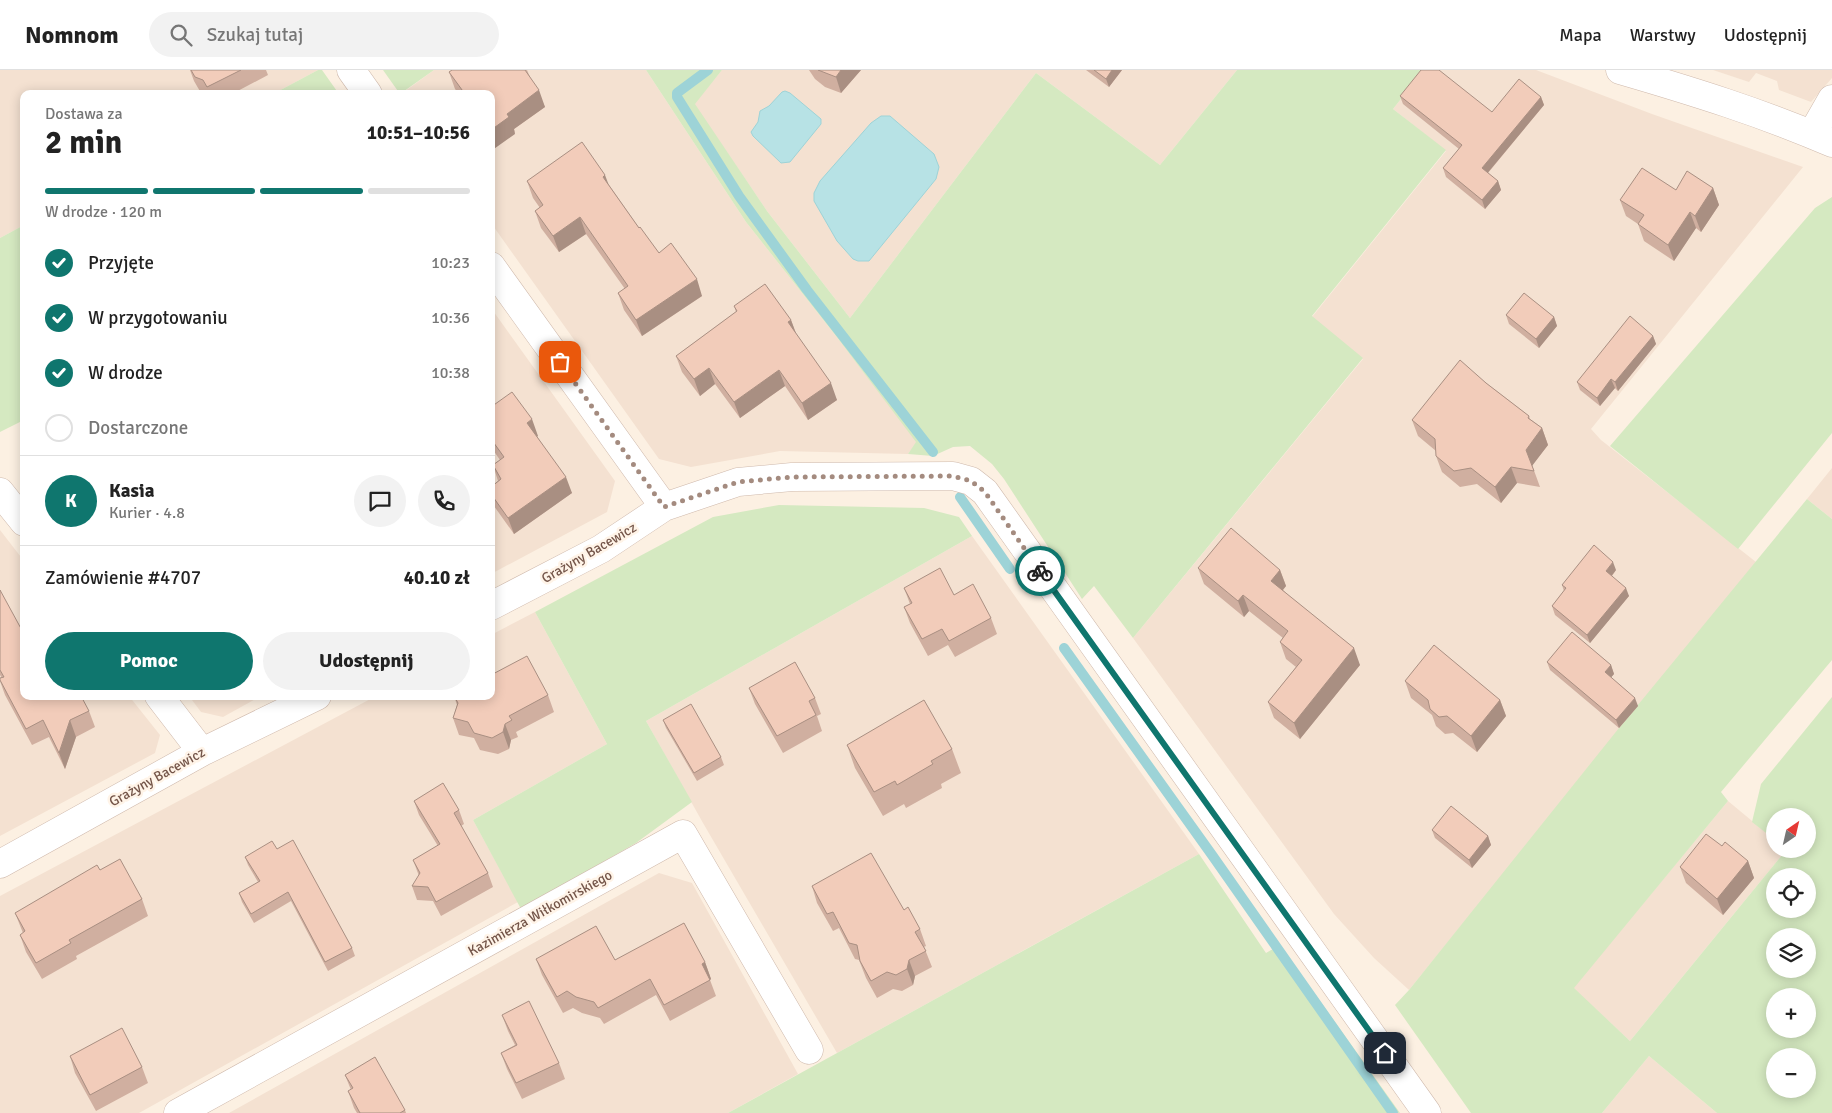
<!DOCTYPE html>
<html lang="pl">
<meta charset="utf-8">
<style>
body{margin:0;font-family:Signika,sans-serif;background:#f2f2f2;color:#222;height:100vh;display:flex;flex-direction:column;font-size:19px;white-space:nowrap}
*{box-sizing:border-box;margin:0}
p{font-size:16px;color:#767676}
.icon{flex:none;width:28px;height:28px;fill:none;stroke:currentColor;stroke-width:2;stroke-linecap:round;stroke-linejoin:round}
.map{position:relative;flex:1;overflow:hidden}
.sheet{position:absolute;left:20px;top:20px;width:475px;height:610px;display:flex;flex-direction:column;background:#fff;border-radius:10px;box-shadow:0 2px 12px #0003}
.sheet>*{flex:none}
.needle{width:32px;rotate:34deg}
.tools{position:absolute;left:1766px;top:738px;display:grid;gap:10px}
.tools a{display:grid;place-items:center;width:50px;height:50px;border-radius:50%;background:#fff;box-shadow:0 2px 12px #0003;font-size:25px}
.pin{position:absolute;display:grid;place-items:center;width:42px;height:42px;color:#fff;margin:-21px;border-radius:10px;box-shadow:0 2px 8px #0006}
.courier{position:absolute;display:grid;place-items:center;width:50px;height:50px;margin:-25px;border:4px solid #0f766e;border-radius:50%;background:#fff;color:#222;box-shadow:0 1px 6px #0007}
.summary em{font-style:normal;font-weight:700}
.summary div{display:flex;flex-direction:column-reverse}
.summary{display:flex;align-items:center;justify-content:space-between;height:85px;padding:0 25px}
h1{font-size:32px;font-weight:700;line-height:38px}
.bar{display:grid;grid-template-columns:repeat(4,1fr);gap:8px 5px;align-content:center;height:60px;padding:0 25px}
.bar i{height:6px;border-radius:4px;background:#e0e0e0}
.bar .selected{background:#0f766e}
.bar p{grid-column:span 4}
.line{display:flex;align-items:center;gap:12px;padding:0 25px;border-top:1px solid #e0e0e0}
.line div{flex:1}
.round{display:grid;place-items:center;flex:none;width:52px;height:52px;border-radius:26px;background:#f2f2f2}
ol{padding:0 25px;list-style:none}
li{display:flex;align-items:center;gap:15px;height:55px}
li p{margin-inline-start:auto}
li .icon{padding:5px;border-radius:50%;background:#0f766e;color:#fff;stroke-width:4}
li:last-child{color:#767676}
li i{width:28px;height:28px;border:2px solid #e0e0e0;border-radius:50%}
.button{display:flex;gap:10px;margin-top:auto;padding:10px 25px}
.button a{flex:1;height:58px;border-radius:30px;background:#0f766e;color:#fff;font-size:20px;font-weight:700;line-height:58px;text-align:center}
.button a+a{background:#f2f2f2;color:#222}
header{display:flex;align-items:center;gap:30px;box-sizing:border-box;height:70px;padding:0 25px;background:#fff;border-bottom:1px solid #e0e0e0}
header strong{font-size:24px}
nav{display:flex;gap:28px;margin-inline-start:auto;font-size:18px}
.search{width:350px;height:45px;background:#f2f2f2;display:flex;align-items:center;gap:12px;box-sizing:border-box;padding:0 18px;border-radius:28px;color:#767676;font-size:19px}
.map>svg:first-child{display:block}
.residential{fill:#f4e1d1}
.green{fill:#d5e9c1;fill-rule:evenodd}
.water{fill:#b7e2e5;stroke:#9dd3d7}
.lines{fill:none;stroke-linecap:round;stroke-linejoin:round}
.stream{stroke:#9dd3d7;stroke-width:10}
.minor-casing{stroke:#cfb9ac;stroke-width:29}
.minor{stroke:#fff;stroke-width:28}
.wall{fill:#d0afa0}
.shaded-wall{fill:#a98f82}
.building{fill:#f2ccba;stroke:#a98f82}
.done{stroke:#a48b7f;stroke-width:5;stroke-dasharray:0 9}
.route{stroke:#0f766e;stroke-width:6}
.labels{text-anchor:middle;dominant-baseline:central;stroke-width:5;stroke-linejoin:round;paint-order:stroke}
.street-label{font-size:14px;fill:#745549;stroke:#fff4e8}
</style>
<header>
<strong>Nomnom</strong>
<div class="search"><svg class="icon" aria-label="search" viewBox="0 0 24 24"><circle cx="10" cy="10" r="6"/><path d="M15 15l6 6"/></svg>Szukaj tutaj</div>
<nav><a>Mapa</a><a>Warstwy</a><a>Udostępnij</a></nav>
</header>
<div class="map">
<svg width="1832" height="1043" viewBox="0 0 1832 1043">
<rect width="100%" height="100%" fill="#fcf0e2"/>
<!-- residential -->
<path class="residential" d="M0,0H318L273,24H24V155L0,168Z
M434,0H646L746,152L836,266L917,372L908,384L780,381L691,397L659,389L491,153V24H401Z
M722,0H1237L1160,95L1036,3L850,248L767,141L694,34Z
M1424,0H1536L1652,44L1803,97L1591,359L1601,370L1756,492L1409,920L1374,888L1334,844L1133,568L1363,289L1312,247L1446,81L1393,39Z
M1713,0H1832V8L1811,32L1779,20L1777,11L1756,3L1749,12Z
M491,238L615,411L607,442L491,504Z
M1832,398V449L1807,429Z
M0,460L24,491V626H129L160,665L155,683L0,766Z
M972,466L1199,784L837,983L703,753L646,651Z
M535,542L607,674L473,750L518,832L139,1043H0V826L376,626H491V565Z
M189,626H261L223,647L201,642Z
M1728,731L1775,770V779H1787L1630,971L1573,918Z
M659,803L692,813L798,1004L728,1043H229Z
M1649,986L1717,1043H1602Z"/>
<!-- green -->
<path class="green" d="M318,0H322L339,24H273Z
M383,0H434L400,24Z
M646,0H722L695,34L767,141L850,248L1036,3L1160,95L1237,0H1424L1393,39L1446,80L1312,246L1363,288L1133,568L1094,516L1082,529L1004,409L992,394L970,376L953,377L933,386L908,384L916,372L836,266L746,152Z
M1832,127V363L1738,479L1610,376L1815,138Z
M24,155V350L0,362V168Z
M1807,429L1832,449V590L1721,722L1728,731L1574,918L1630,971L1787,779H1808V746H1775V770L1752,752L1761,714L1832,627V1043H1717L1649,986L1602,1043H1471L1395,935L1409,920L1619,658ZM1775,806H1808V839H1775ZM1775,866H1808V899H1775ZM1775,926H1808V959H1775ZM1775,986H1808V1019H1775Z
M779,435L924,438L959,447L972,466L646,651L692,732L636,773L521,839L473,750L607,674L535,542L713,447Z
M1199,784L1266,883L1280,875L1400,1043H728Z"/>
<!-- water -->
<path class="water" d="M785,21L790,23L821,49V54L790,92L781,93L753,66L751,62L758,52L760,41L769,36L782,22Z
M881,46H890L934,84L939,97L936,109L869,191H858L853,189L837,171L814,131V123L820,111L871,53Z"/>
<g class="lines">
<!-- stream -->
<path class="stream" d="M708,0L677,23V27L739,126L807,220L933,382
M960,427L1010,499
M1064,578L1212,785L1393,1043"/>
<!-- minor casing -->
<g class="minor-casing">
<path id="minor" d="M351,0L368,24
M1620,0C1692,21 1763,43 1832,73
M1812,64L1832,29
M491,196L664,437
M0,422L24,452
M491,536L601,479L664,437L738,412L792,407L953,406L971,411L985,422L1427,1043
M159,626L202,682
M0,794L202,682L317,626
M178,1043L683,764L809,980"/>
</g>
<!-- minor -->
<use href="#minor" class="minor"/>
</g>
<!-- wall -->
<path class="wall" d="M190,0H266L268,5L232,24H203L201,23L194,11Z
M452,0H527L530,7L545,37L514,59L515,64L491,24H459L455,19L449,2Z
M809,0H861L841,23L825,17L815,9Z
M1086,0H1122L1109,17Z
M1400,26L1492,42L1541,27L1544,35L1488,103L1498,111L1501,120L1485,139L1446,107L1443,98L1459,79L1403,34Z
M527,111L609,115L639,158L659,183L702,226L642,266L624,240L618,223L625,219L586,164L559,182L541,158L535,141L540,138L533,128Z
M1713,118L1719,135L1701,162L1696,158L1674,191L1644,171L1638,154L1626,146L1620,130L1676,120Z
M734,236L791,250L796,264L837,330L808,350L785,316L740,348L715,314L700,326L682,302L676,286L736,242Z
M1506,245L1554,247L1557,256L1539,278L1509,254Z
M1653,266L1656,274L1618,321L1615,318L1600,336L1580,320L1577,312Z
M1486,313L1529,346L1530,349L1542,358L1548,375L1532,395L1540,417L1517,413L1501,433L1477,414L1460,417L1442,402L1436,386V381L1418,366L1412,350Z
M491,337L538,366H537L572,423L514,464L494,436L491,428V417L498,411L493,395L500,390L491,377Z
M1198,498L1280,500L1286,516L1283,520L1360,595L1300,669L1274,648L1268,632L1296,597L1286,589L1280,572L1283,568L1249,541L1244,547L1204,514Z
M1616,500L1612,506L1629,526L1590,573L1555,545L1552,536L1564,521L1562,515Z
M904,518L954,525L991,548L997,564L955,587L948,575L928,586L910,553L904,537L910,534Z
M0,520L24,626L89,641L95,657L76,667L65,699L49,667L32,675L5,625L0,611V608H2L0,605Z
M1547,592L1611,595L1614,604L1611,607L1638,636L1619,658L1550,600Z
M1405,611L1500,630L1506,646L1477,682L1453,663L1445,664L1436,656L1432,645L1411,628Z
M749,618L815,628L821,644L817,646L822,661L783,683L755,634Z
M548,625L554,642L516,662L518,667L511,670L509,679L498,684L480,680L474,668L459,665L453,648L457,635L454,626Z
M663,650L721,687L724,695L697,711L666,658Z
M847,675L952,679L961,703L941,714L942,718L906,738L904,734L883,746L855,698Z
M414,731L459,740L464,754L461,756L488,803L493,817L441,846L433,831L417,830L412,816L419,806L413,790L438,776L419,745Z
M1432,760L1488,766L1491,775L1472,798L1435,768Z
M1722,776L1748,791L1754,808L1723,845L1686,813L1680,797Z
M277,779L352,878L355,886L328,901L291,831L254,853L242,832L239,823L258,812L248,795L245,787Z
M100,800L142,829L148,846L76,886L77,889L42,909L26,882L20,865L23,863L15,843Z
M812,816L904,840L920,859L926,876L924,877L932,897L915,906L913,915L902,921L893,919L877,928L866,908L859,890L855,889L839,858L833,861L817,833Z
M536,889L705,892L711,909L710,910L716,926L670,951L656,925L604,954L600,948L582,943L573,938L563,943L542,905Z
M502,945L559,993L565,1009L522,1029L507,999L501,983L515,975L508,961Z
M70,986L142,997L148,1013L96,1041L75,1003Z
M345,1005L405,1040L406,1043H357L354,1038L348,1021L351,1020Z"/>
<!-- shaded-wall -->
<path class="shaded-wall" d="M841,0H861L841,23L836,7Z
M1112,0H1122L1109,17L1106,9Z
M539,20L545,37L514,59L515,64L491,81V60L507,44Z
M1541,27L1544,35L1485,106L1482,98Z
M605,105L611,121L603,107Z
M1498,111L1501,120L1485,139L1482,130Z
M1713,118L1719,135L1701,162L1695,146Z
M1690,142L1696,158L1674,191L1668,175Z
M580,147L586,164L559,182L553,166Z
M697,209L702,226L642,266L636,250Z
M1554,247L1557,256L1539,278L1536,269Z
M791,250L797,266L788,252Z
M1653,266L1656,274L1618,321L1615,312Z
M709,298L715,314L700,326L694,309Z
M779,300L785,316L740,348L734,332Z
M1611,309L1615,318L1600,336L1597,328Z
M831,313L837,330L808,350L802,333Z
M532,349L538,366L533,369L527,353Z
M1542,358L1548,375L1532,396L1526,380Z
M1511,397L1517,413L1501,433L1495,417Z
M566,407L572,423L514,464L508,448Z
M1613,492L1616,500L1609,509L1606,501Z
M1280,500L1286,516L1277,527L1271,511Z
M1626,518L1629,526L1590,573L1587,565Z
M1243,525L1249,541L1244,547L1238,531Z
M1354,578L1360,595L1300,669L1294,653Z
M1611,595L1614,604L1608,611L1605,602Z
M1635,628L1638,636L1619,658L1616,650Z
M1500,630L1506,646L1477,682L1471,666Z
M70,650L76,667L65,699L59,683Z
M505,654L511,670L509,679L503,662Z
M1488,766L1491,775L1472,798L1469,790Z
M1748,791L1754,808L1723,845L1717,829Z
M909,890L915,906L913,915L907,899Z
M705,892L711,909L708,911L702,894Z"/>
<!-- building -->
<path class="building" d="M191,0H241L207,17L203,10L195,7Z
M452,0H525L539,20L507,44L509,47L491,60V24H465L449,2Z
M818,0H841L836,7Z
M1094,0H1112L1106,9Z
M1421,0H1439L1492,42L1519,9L1541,27L1482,98L1498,111L1482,130L1443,98L1462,75L1400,26Z
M582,72L605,105L603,107L639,158L640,157L659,183L671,173L697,209L636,250L618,223L628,216L580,147L553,166L535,141L543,135L527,111Z
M1642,98L1676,120L1687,101L1713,118L1695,146L1690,142L1668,175L1638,154L1644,145L1620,130Z
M765,214L791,250L788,252L831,313L802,333L779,300L734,332L709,298L694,309L676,286L737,241L734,236Z
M1524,223L1554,247L1536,269L1506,245Z
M1630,246L1653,266L1615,312L1611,309L1597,328L1577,312Z
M1460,290L1486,313L1529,346L1528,348L1542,358L1526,380L1534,401L1511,397L1495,417L1471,398L1454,401L1436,386L1435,369L1412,350Z
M512,322L532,349L527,353L566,407L508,448L491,424V417L501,409L493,395L504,387L491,369V337Z
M1231,458L1280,500L1271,511L1354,578L1294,653L1268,632L1302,590L1280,572L1288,561L1243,525L1238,531L1198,498Z
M1594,475L1613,492L1606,501L1626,518L1587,565L1552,536L1566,518L1562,515Z
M940,498L954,525L973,514L991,548L949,571L942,559L922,569L904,537L912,533L904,518Z
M0,520L24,564V626H81L89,641L70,650L59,683L43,650L26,659L0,610V608L4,607L0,600Z
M1572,562L1611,595L1605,602L1635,628L1616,650L1547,592Z
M1434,575L1500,630L1471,666L1447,646L1439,647L1430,639L1428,630L1405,611Z
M527,586L548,625L509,646L512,650L505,654L503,662L492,668L474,663L468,652L453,648L458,633L454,626H491V605Z
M795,592L815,628L809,631L816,645L777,666L749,618Z
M924,630L952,679L931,691L933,694L897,715L895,711L874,722L847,675Z
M691,634L721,687L694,703L663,650Z
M443,713L459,740L454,743L488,803L436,832L428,817L412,816L420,803L413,790L440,774L414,731Z
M1451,736L1488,766L1469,790L1432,760Z
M1706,764L1722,776L1725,772L1748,791L1717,829L1680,797Z
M293,770L352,878L325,892L288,822L251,844L239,823L260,811L245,787L272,771L277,779Z
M871,783L904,840L908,837L920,859L915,862L926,881L909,890L907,899L896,905L887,902L871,911L860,891L857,875L849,873L833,842L827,844L812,816Z
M120,789L142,829L69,870L71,873L36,893L20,865L25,861L15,843L97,795L100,800Z
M684,853L705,892L702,894L710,910L664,935L650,909L598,938L594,932L576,927L567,921L557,927L536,889L596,856L615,890Z
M529,931L559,993L516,1013L501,983L517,975L502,945Z
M122,958L142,997L90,1025L70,986Z
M375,987L405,1040L400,1043H360L348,1021L353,1018L345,1005Z"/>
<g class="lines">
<!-- done -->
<path class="done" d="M560,292L664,437L738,412L792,407L953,406L971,411L985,422L1040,501"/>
<!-- route -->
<path class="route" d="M1040,501L1385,983"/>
</g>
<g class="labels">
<!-- street labels -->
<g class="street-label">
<text transform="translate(589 483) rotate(-30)">Grażyny Bacewicz</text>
<text transform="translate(157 707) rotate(-29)">Grażyny Bacewicz</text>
<text transform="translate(540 843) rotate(-29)">Kazimierza Wiłkomirskiego</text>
</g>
</g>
</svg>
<div class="tools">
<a><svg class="needle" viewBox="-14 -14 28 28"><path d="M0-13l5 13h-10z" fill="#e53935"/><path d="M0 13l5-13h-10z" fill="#767676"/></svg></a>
<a><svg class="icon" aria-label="locate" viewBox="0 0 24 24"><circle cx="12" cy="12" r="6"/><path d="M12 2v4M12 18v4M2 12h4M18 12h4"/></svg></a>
<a><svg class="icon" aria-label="layers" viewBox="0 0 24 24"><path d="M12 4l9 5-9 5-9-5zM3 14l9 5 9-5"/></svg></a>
<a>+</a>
<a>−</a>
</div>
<div class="pin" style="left:560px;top:292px;background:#ea580c"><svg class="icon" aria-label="bag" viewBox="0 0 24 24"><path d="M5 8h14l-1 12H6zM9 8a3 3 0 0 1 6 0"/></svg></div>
<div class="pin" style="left:1385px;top:983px;background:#1f2937"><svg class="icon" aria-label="home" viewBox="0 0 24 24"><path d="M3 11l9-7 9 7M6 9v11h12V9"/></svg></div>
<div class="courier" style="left:1040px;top:501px"><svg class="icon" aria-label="bike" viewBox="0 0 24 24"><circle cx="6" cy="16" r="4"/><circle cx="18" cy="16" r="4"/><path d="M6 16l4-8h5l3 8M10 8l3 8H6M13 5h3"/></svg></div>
<section class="sheet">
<div class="summary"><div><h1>2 min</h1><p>Dostawa za</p></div><em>10:51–10:56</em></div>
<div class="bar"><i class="selected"></i><i class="selected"></i><i class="selected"></i><i></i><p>W drodze · 120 m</p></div>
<ol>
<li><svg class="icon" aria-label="check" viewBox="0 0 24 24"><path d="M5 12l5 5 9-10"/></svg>Przyjęte<p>10:23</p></li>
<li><svg class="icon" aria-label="check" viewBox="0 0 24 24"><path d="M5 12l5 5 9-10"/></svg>W przygotowaniu<p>10:36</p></li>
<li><svg class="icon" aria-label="check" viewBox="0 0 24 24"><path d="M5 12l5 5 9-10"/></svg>W drodze<p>10:38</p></li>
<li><i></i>Dostarczone</li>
</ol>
<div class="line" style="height:90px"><b class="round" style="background:#0f766e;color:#fff">K</b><div><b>Kasia</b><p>Kurier · 4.8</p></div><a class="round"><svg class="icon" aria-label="chat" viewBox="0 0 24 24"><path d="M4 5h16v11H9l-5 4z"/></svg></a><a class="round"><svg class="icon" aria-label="phone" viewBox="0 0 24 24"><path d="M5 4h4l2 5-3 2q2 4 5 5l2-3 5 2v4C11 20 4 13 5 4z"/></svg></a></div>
<div class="line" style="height:65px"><div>Zamówienie #4707</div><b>40.10 zł</b></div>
<div class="button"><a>Pomoc</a><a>Udostępnij</a></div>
</section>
</div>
